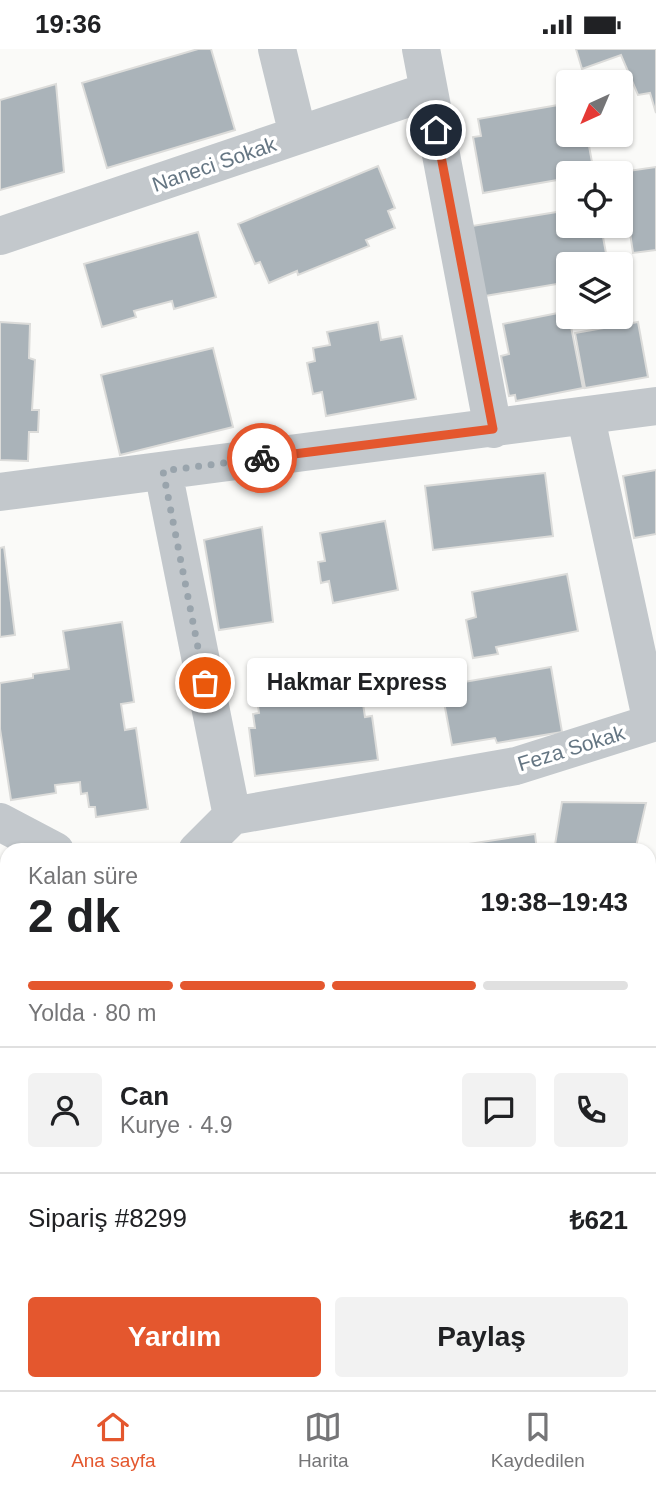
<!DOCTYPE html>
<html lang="tr">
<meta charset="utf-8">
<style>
body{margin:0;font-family:Helvetica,sans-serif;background:#f2f2f2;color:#202124;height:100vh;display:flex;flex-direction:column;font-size:26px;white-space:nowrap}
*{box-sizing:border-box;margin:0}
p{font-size:23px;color:#757577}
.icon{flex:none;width:38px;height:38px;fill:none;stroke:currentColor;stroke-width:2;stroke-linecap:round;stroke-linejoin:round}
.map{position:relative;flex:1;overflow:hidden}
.panel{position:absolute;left:0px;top:794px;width:656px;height:548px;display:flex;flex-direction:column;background:#fff;border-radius:21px 21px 0 0;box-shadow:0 2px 5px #0004}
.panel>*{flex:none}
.needle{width:46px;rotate:224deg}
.tools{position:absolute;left:556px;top:21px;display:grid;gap:14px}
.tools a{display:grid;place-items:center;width:77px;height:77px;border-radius:7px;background:#fff;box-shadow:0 2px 5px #0004;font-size:35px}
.pin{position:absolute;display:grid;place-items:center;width:60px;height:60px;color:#fff;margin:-30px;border:4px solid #fff;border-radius:50%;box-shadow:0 2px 7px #0007}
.courier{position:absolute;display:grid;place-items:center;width:70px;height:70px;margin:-35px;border:5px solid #e4572e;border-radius:50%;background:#fff;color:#222;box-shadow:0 2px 9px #0007}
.bubble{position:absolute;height:49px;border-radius:7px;background:#fff;box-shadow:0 2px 5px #0004;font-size:23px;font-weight:600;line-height:49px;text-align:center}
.summary em{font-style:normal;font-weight:600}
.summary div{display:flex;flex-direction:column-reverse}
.summary{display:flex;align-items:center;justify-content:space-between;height:119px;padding:0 28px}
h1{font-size:46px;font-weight:600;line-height:52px}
.bar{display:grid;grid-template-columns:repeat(4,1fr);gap:10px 7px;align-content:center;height:84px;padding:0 28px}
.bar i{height:9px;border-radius:5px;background:#e0e0e0}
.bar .on{background:#e4572e}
.bar p{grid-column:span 4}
.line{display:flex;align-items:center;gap:18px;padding:0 28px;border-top:2px solid #e0e0e0}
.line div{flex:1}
.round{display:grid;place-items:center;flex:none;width:74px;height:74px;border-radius:7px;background:#f2f2f2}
.primary-button{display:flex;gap:14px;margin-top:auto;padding:14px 28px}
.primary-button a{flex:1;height:80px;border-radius:7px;background:#e4572e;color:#fff;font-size:28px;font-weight:600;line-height:80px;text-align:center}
.primary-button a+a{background:#f2f2f2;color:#202124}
.status{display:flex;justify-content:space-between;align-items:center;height:49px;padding:0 35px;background:#fff;direction:ltr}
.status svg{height:19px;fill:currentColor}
.tab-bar{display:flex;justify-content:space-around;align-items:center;height:98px;border-top:2px solid #e0e0e0;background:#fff;font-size:19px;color:#757577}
.tab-bar a{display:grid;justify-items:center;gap:4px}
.tab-bar .on{color:#e4572e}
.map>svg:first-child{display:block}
.building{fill:#aab3b9;stroke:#dcdcda;stroke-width:2}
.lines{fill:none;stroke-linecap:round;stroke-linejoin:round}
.minor{stroke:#c3c8cc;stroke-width:38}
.done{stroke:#99a4ac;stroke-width:7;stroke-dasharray:0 12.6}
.route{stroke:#e4572e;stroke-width:9}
.labels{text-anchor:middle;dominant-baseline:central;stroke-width:7;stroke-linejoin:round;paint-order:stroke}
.street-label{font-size:21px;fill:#657683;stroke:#fff}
</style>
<div class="status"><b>19:36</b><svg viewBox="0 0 49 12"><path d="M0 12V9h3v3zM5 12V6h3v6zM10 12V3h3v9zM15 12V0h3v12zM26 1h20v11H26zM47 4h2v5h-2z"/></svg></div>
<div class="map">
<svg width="656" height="1341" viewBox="0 0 656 1341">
<rect width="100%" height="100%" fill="#fafaf8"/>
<!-- building -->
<path class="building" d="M198,0H211L235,81L107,119L82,34Z
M576,0H656V64L650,44L638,46L621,6L582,20Z
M56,35L64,123L0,141V51Z
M564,55L565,66L569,65V86H587L594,124H569V129L483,144L473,88L481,87L478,70Z
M378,117L395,159L388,162L395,179L366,191L369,197L298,226L297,222L269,234L260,213L255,215L238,175Z
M656,118V201L633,204L621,123Z
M569,161V177H601L608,215H569V233L485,247L472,177Z
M198,183L216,248L174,260L172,252L134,262L136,268L102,278L84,215Z
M568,262L583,339L516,352L515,346L509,347L501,307L509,305L503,275Z
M0,273L30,275L29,309L35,311L32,361H39L38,383H29L28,412L0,411Z
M378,273L381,291L402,287L416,350L326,367L322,343L313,345L307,314L315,312L313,299L330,296L327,283Z
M638,273L648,328L585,339L575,284Z
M213,299L233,378L120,406L101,326Z
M656,421V485L634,489L623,427Z
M545,424L553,487L433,501L425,437Z
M385,472L398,541L333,554L329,532L321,534L318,513L325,512L320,484Z
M262,478L273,573L219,581L204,491Z
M4,498L15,586L0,588V499Z
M567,525L578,582L496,598L498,605L473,609L466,571L476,568L472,543Z
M122,573L134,653L121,655L125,681L136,679L148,760L96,768L95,758H89L87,744L81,745L80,733L55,736L56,744L11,751L0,680V634L33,629V625L69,620L63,582Z
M551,618L562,683L497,694L495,689L452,696L441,637Z
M352,624L356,647L362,648L365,668L372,667L378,711L255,727L249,679H255L253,665L259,664L255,636Z
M562,753L646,754L635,802H554Z
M535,785L537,802H422Z
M7,897V958L0,955V911Z
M656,1005V1026L649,1023Z
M649,1057L656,1059V1124L649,1121Z
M4,1136L7,1138L6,1240L0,1237V1144Z
M649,1143L656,1146V1187L649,1200Z
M0,1282L7,1286V1335H79L76,1341H0Z"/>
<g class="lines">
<!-- minor -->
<path class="minor" d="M277,0L298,86
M421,0L493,380
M0,187L429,42
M163,422L232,767
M0,443L656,357
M0,773L55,802
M197,802L232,767L516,717L652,674L586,369
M603,1335L613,1341
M649,1335L656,1318
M116,1341L119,1335
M440,1341L445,1335"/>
</g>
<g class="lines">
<!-- done -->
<path class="done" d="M205,634L163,422L262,409"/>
<!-- route -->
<path class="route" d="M262,409L493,380L436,81"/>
</g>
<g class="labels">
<!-- street labels -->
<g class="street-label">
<text transform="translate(214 115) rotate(-19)">Naneci Sokak</text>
<text transform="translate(571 699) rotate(-17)">Feza Sokak</text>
</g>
</g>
</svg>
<div class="tools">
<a><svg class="needle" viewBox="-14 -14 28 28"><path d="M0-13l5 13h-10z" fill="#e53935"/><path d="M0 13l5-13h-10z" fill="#757577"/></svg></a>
<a><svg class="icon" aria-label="locate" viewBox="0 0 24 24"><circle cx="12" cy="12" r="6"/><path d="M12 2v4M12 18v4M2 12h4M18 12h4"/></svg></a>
<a><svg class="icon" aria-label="layers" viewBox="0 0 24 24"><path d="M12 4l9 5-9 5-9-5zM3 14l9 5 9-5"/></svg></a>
</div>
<div class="pin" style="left:205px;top:634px;background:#ea580c"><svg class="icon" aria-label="bag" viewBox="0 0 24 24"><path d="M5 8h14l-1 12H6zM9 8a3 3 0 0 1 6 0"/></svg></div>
<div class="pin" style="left:436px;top:81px;background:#1f2937"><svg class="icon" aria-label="home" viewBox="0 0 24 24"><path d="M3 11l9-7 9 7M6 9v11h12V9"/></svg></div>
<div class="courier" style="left:262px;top:409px"><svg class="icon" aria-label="bike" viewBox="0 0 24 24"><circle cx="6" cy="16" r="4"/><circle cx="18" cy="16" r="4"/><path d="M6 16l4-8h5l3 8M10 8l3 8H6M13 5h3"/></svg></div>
<div class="bubble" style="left:247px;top:609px;width:220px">Hakmar Express</div>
<section class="panel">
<div class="summary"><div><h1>2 dk</h1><p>Kalan süre</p></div><em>19:38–19:43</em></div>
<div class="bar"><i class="on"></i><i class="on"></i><i class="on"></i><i></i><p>Yolda · 80 m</p></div>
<div class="line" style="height:126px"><a class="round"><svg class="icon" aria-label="person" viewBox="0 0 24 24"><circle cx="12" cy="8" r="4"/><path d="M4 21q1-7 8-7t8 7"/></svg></a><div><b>Can</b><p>Kurye · 4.9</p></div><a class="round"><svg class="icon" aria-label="chat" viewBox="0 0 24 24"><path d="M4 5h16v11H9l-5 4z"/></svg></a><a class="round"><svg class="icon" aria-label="phone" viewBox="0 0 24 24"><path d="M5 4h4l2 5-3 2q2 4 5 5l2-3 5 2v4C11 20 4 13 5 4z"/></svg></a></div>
<div class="line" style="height:91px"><div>Sipariş #8299</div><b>₺621</b></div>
<div class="primary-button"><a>Yardım</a><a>Paylaş</a></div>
</section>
</div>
<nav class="tab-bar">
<a class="on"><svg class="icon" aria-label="home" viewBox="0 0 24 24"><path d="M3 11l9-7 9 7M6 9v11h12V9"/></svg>Ana sayfa</a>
<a><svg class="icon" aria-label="map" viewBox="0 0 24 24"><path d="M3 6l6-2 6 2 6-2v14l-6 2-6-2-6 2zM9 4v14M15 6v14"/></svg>Harita</a>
<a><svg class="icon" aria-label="saved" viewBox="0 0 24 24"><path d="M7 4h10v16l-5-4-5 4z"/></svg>Kaydedilen</a>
</nav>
